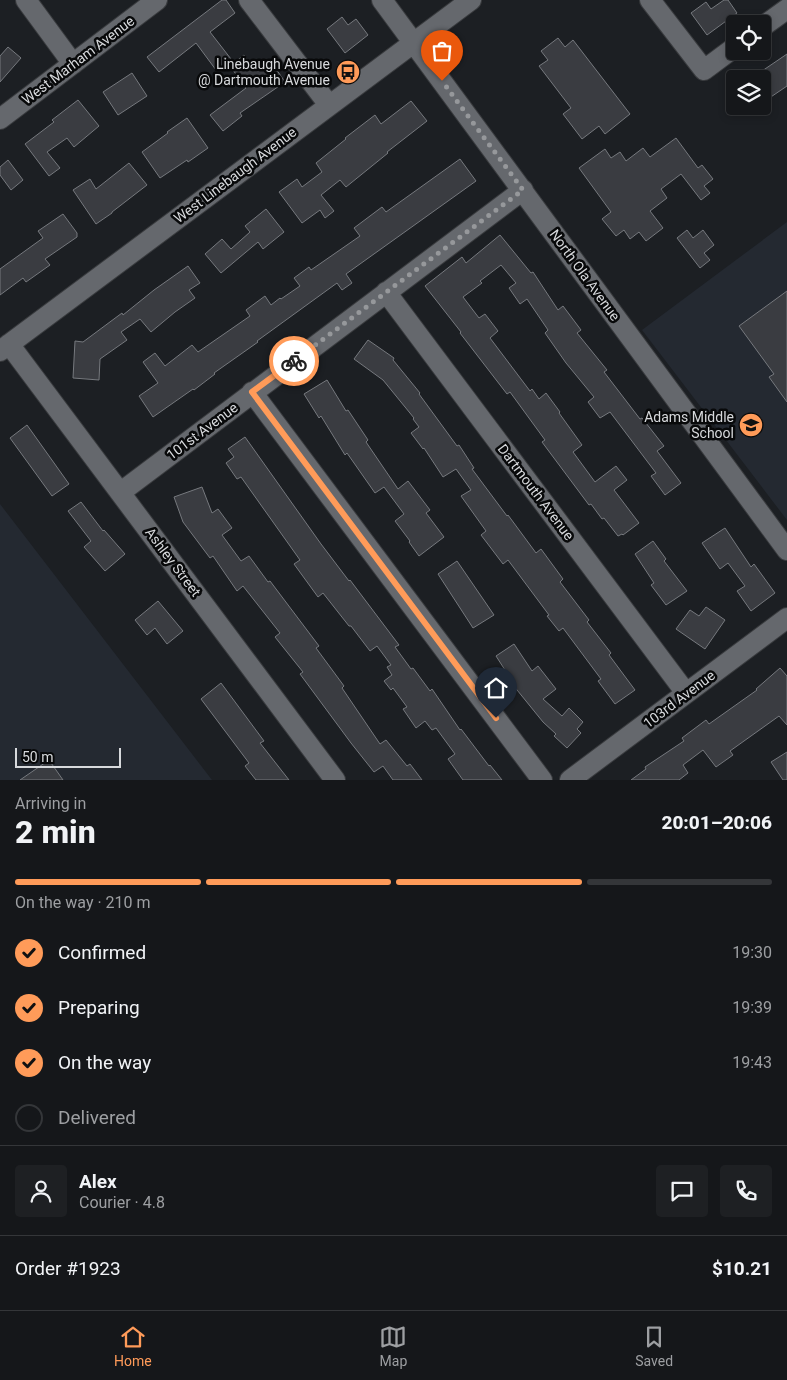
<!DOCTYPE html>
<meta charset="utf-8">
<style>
body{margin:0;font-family:Roboto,sans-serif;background:#1e2023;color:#f1f3f6;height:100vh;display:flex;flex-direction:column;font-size:19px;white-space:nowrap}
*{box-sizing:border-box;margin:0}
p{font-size:16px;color:#9d9fa2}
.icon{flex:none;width:28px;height:28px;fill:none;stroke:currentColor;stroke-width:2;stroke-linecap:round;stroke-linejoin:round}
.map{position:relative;height:780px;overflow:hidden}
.panel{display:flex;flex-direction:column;background:#15171a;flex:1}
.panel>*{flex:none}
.fabs{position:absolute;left:726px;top:15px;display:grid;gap:10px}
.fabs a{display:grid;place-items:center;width:45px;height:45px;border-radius:5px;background:#15171a;box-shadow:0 2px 8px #0003,0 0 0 1px #343639;font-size:25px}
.scale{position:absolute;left:15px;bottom:12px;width:106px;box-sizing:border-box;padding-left:5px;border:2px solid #d7d9dc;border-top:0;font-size:14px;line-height:18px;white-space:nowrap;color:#d7d9dc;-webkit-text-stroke:4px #08090a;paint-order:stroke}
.pin{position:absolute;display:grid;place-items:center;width:42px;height:42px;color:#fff;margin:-51px -21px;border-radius:50% 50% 50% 0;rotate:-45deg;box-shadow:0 0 5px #0007}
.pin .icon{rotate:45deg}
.courier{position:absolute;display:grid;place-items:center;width:50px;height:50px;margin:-25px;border:4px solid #ff9b59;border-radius:50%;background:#fff;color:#222;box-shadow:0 1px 6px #0007}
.overview em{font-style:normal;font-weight:800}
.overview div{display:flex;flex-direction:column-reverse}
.overview{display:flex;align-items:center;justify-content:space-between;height:85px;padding:0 15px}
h1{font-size:32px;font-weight:800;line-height:38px}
.bar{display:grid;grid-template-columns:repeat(4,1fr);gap:8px 5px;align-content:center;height:60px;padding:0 15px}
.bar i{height:6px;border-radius:4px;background:#343639}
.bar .current{background:#ff9b59}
.bar p{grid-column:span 4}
.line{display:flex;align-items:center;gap:12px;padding:0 15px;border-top:1px solid #343639}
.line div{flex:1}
.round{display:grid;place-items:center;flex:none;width:52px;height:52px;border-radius:5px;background:#1e2023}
ol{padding:0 15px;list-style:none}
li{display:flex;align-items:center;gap:15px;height:55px}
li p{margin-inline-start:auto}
li .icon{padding:5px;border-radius:50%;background:#ff9b59;color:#111;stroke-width:4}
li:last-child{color:#9d9fa2}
li i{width:28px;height:28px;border:2px solid #343639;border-radius:50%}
.menu{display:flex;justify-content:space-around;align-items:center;height:70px;border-top:1px solid #343639;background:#15171a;font-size:14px;color:#9d9fa2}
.menu a{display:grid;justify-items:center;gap:2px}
.menu .current{color:#ff9b59}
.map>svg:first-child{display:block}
.built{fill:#242931}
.building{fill:#3a3c41;stroke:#76797e}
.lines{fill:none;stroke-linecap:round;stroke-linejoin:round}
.minor-casing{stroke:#393b3e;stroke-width:22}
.minor{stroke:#65686d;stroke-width:20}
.done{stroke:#96989b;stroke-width:5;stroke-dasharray:0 9}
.route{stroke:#ff9b59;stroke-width:6}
.labels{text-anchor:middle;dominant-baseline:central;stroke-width:5;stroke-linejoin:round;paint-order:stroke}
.street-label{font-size:14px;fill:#d7d9dc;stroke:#08090a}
.poi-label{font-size:14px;fill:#d7d9dc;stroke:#08090a;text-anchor:end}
</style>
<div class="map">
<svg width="787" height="780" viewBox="0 0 787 780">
<rect width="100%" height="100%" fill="#1c1f23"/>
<!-- built -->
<path class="built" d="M787,222V520L642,330Z
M0,504L212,780H0Z"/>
<!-- building -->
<path class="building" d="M222,0H226L235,13L210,32L231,59L216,70L196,43L159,72L147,57Z
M724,0H728L737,13L707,35L691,13L706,2L711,9Z
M342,17L348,25L356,19L368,35L345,53L327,29Z
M558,38L565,47L573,40L630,114L605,134L599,126L582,139L563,114L571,108L539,66L548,60L541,51Z
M8,47L21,58L0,82V56Z
M787,54V86L762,103V71Z
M244,55L255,70L270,60L285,82L240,113L242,116L223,131L210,115L246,88L230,66Z
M132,73L147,96L118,115L103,92Z
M78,100L99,126L74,147L67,138L47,152L60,168L49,176L25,144L54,122L52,120Z
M411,101L427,121L387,152L388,153L346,187L340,180L321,195L334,211L325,218L320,210L302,223L279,192L297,179L302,187L322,172L316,163L346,139L345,138L375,115L381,124Z
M187,118L208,148L188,162L187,160L160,178L142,152L168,133L167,132Z
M676,138L698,168L702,165L713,179L704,186L710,193L701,200L681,174L661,189L667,198L650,211L663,228L646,241L639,232L630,239L624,230L616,236L602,219L611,212L579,168L605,149L611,158L620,152L626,161L643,148L650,157Z
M460,159L476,181L346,274L352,283L342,290L337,283L257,341L258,342L214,373L215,374L194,390L193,389L153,417L139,396L158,383L143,362L155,353L165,366L192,345L198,352L250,316L246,310L265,296L271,305L280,298L281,299L300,286L294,278L309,267L311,270L360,236L354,228L382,207L386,212Z
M8,160L23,180L11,190L0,175V167Z
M129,163L147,185L112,212V213L96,224L73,190L90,179L96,189Z
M266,209L284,232L263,249L258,242L221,273L205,254L222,239L231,249L250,232L245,226Z
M63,214L77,233V237L45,259L50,265L26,282L23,278L0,295V269L43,238L38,231Z
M687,230L693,238L703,230L714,245L704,253L710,260L700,268L677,238Z
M500,235L531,273L533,272L558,310L563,306L581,330L577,333L607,370L604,372L640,419L642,418L664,446L657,451L681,483L665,495L651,476L656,473L610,412L600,418L588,402L594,397L566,363L545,333L548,330L527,299L520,304L509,288L516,283L501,265L480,281L482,283L463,297L479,318L485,314L498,331L490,338L530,391L532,389L539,399L546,393L560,412L559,413L582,445L573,452L595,482L616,466L627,480L614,490L639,523L623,535L622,534L618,536L604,518L602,519L591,504L589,505L542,442L545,440L510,392L507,394L460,333L461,332L425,286L462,257L466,263Z
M188,266L200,283L189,290L195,298L175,312L151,332L140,319L121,332L127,340L100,359L99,380L73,378L75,341L83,342L122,313L123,315L154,290Z
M787,291V402L769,377L774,374L739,326Z
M368,340L394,358L393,360L420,393L419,394L457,446L459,445L474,468L472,469L507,516L508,515L536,553L541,549L563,579L560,582L589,620L587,622L611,653L609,655L635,690L615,704L598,681L601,679L563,628L559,631L547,616L549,615L508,560L503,564L481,535L486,531L461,496L471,490L456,469L443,477L424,448L423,449L411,433L419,427L413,419L414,418L383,380L354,359Z
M327,380L346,411L348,410L368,440L366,442L398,489L408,481L430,510L426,513L444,537L419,556L409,542L410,541L395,521L404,514L384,487L375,493L347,453L345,455L321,416L319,418L304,394Z
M27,425L69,484L52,496L10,438Z
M245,437L321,544L349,581L350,580L399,645L395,647L411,669L413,668L430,691L432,689L460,730L461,729L489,766L490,765L502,780H463L448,759L455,754L436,728L432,730L425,721L416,728L403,709L407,707L393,688L391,690L384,681L392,675L387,667L391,665L377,646L370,651L351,626H349L323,593L318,597L294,564L300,560L241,477L237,479L226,463L234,457L228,449Z
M202,487L212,513L218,509L232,528L222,535L241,561L249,556L268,582L270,581L319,646L316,648L344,686L342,688L380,744L386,740L407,766L410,764L422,780H393L383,766L374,772L351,743L300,674L303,672L275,637L280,633L243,586L237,591L213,556L210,558L183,522L174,497Z
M81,502L103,531L104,530L125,554L105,571L84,547L91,541L68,511Z
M725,528L751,567L754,564L775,593L751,611L737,591L745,586L728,563L720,569L702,543Z
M653,541L666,559L664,561L687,591L666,605L651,585L654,583L635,554Z
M457,561L494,615L473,628L438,574Z
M158,601L183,631L167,644L155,628L147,635L135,620Z
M706,607L725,620L705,649L676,629L690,610L699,616Z
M514,644L532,671L538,666L556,689L543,699L562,716L569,708L583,722L577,729L581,733L567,748L554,736L556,734L543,722L513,685L514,684L496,656Z
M780,668L787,676V725L779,716L730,751L733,755L716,767L703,750L683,765L688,773L679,780H631L646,769L645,767L684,741L682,738L706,720L709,724L757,690L756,689Z
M221,683L264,741L260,743L289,780H256L245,766L249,763L201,699Z
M787,752V780H783L771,762Z
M49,760L63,780H20Z"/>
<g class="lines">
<!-- minor casing -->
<g class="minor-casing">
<path id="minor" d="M26,0L73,64
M249,0L329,105
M382,0L787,550
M650,0L704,70L735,47
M762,27L787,9
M0,119L157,0
M386,292L686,693
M9,344L335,780
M0,351L471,0
M252,392L542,780
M121,492L523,190
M570,780L787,618"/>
</g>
<!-- minor -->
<use href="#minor" class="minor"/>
</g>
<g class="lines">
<!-- done -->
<path class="done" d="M294,361L523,190L442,81"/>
<!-- route -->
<path class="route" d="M294,361L252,392L496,718"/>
</g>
<!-- icons -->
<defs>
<g id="bus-disc" transform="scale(1.25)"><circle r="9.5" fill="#ff9b59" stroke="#08090a"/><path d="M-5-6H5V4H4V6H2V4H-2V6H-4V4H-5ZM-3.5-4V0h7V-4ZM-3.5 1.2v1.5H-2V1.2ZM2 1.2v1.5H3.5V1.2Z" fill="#111"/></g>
<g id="school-disc" transform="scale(1.25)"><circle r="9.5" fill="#ff9b59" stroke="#08090a"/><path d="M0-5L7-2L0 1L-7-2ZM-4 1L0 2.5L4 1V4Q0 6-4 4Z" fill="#111"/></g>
</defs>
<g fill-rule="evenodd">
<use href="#bus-disc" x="348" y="72"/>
<use href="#school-disc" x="751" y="425"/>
</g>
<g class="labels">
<!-- street labels -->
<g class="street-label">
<text transform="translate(78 60) rotate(-37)">West Marham Avenue</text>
<text transform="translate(235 175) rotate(-37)">West Linebaugh Avenue</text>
<text transform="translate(585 275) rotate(54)">North Ola Avenue</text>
<text transform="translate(202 431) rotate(-37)">101st Avenue</text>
<text transform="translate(536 492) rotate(53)">Dartmouth Avenue</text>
<text transform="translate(173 562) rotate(53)">Ashley Street</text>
<text transform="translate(679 699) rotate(-37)">103rd Avenue</text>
</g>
<!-- poi labels -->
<g class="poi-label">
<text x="330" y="64">Linebaugh Avenue<tspan x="330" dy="16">@ Dartmouth Avenue</tspan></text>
<text x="734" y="417">Adams Middle<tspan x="734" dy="16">School</tspan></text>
</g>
</g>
</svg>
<div class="fabs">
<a><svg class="icon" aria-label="locate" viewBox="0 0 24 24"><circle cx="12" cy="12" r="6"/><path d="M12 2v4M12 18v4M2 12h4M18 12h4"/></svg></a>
<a><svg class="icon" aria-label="layers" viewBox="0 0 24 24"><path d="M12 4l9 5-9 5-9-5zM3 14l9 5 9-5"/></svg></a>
</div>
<div class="scale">50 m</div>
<div class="pin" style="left:442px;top:81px;background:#ea580c"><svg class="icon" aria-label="bag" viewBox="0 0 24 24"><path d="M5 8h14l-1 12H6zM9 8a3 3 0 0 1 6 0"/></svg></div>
<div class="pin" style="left:496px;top:718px;background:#1f2937"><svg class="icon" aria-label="home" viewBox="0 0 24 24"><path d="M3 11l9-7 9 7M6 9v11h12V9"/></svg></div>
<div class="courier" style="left:294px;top:361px"><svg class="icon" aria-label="bike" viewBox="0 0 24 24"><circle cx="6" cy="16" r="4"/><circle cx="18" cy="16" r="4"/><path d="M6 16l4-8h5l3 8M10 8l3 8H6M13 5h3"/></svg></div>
</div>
<section class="panel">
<div class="overview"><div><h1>2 min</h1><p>Arriving in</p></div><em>20:01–20:06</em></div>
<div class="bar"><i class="current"></i><i class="current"></i><i class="current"></i><i></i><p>On the way · 210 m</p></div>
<ol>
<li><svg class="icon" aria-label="check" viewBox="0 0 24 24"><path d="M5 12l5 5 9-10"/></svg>Confirmed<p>19:30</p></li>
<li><svg class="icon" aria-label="check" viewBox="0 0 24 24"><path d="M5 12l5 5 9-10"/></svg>Preparing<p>19:39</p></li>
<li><svg class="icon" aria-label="check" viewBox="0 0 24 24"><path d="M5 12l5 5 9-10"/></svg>On the way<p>19:43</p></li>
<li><i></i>Delivered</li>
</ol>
<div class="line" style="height:90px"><a class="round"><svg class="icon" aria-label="person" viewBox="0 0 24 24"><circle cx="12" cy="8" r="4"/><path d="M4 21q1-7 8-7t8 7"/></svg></a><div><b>Alex</b><p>Courier · 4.8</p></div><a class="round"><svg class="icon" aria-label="chat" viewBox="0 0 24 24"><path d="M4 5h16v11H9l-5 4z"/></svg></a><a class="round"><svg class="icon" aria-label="phone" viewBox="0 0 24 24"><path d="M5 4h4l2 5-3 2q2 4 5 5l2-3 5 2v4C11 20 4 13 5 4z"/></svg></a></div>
<div class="line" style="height:65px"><div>Order #1923</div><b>$10.21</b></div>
</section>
<nav class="menu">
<a class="current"><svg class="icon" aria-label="home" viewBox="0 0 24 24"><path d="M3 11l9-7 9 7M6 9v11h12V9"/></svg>Home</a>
<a><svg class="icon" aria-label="map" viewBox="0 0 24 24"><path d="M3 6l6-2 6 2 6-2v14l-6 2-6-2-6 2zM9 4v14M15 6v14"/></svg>Map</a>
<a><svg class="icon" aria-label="saved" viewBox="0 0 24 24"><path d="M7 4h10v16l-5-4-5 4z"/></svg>Saved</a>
</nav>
